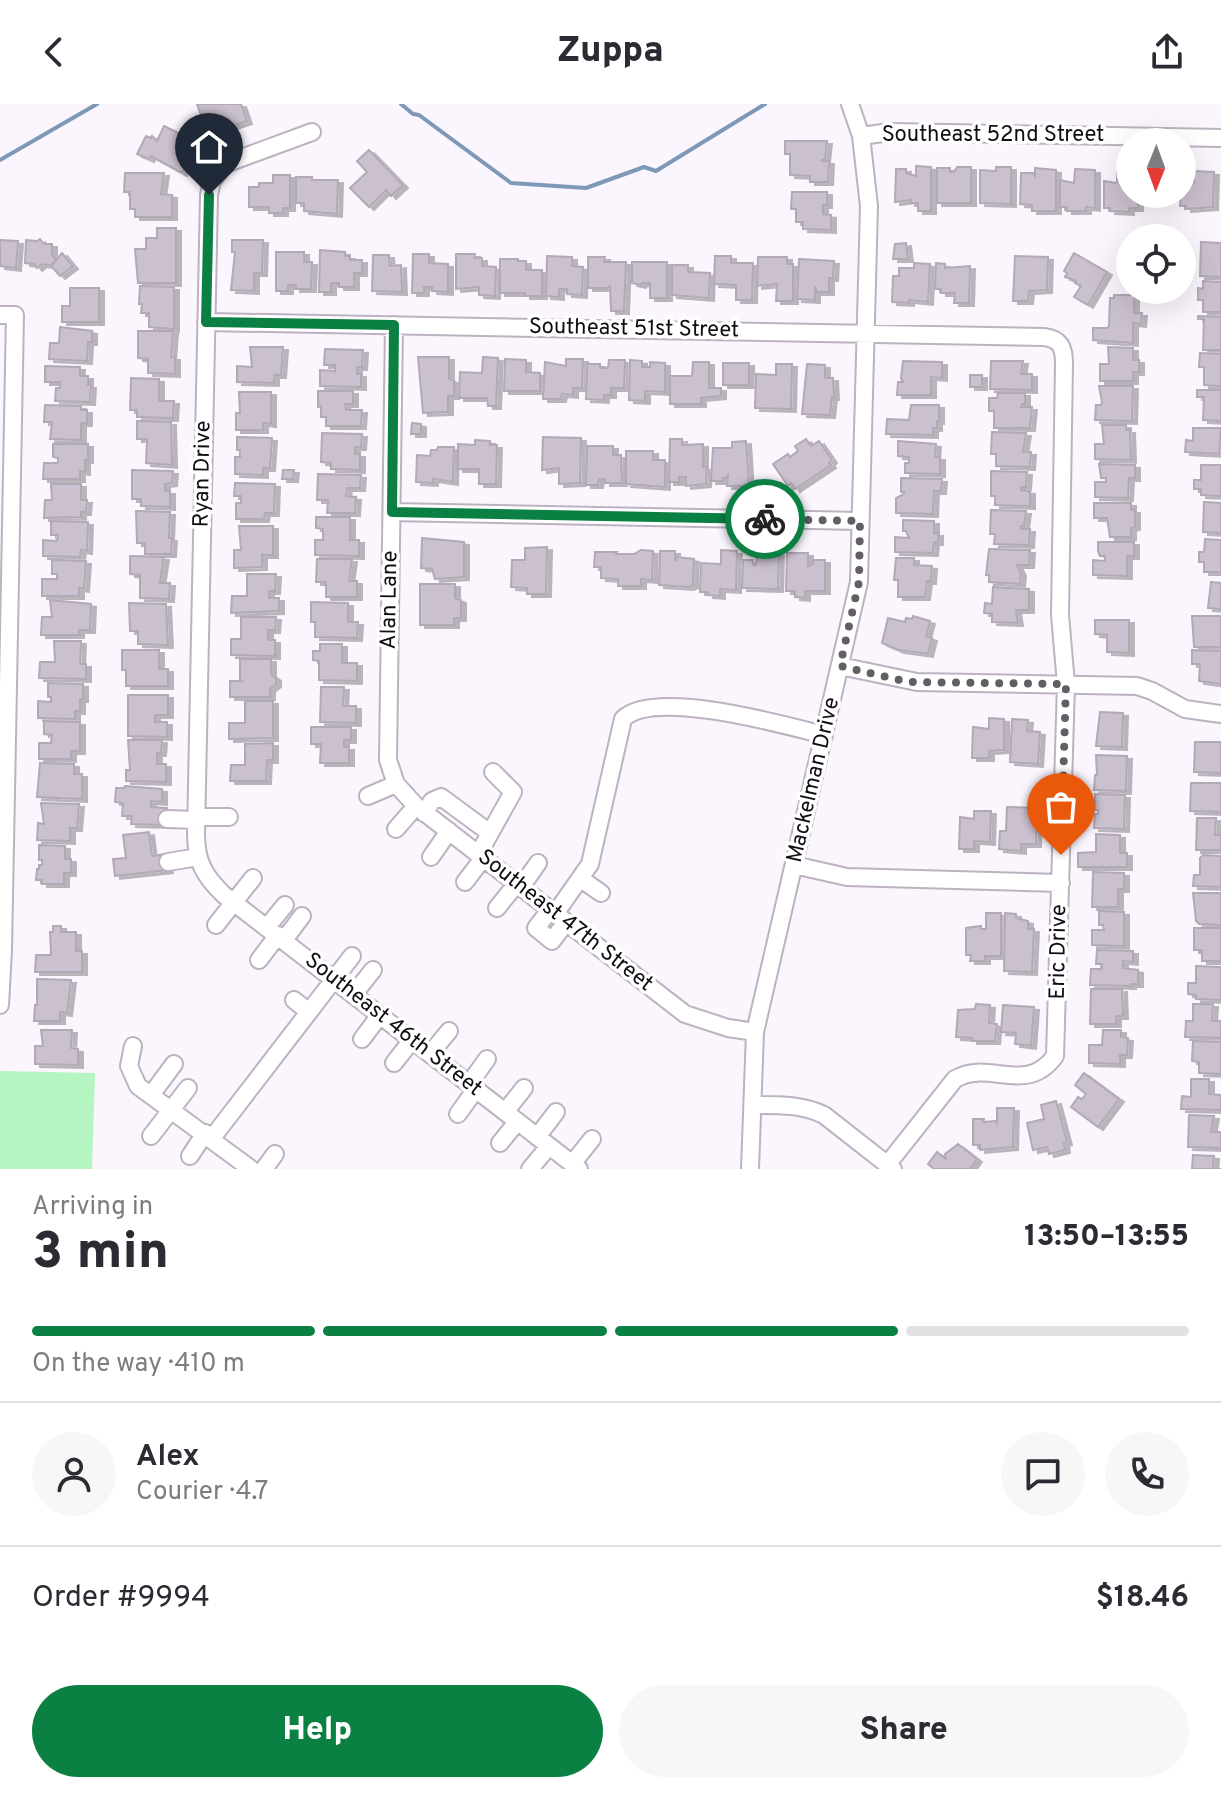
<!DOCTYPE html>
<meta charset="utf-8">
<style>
body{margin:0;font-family:Overpass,sans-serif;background:#f7f7f7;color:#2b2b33;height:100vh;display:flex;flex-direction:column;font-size:30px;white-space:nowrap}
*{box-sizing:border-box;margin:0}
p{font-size:26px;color:#7c7c81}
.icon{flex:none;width:44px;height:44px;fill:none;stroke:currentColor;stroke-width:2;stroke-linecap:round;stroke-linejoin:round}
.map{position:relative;height:1065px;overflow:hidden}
.drawer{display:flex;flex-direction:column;background:#fff;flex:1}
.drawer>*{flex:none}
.needle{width:52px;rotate:181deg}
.tools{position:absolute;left:1116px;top:24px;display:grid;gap:16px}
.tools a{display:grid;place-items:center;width:80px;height:80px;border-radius:50%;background:#fff;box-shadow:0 8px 32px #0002;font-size:40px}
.pin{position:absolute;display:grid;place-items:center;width:68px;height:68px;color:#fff;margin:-82px -34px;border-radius:50% 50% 50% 0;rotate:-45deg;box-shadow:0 0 8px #0007}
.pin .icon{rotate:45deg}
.courier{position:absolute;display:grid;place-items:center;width:80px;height:80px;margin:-40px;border:6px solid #0b8043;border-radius:50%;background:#fff;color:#222;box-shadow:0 2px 10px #0007}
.headline em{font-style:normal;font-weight:800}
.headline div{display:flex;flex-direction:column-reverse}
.headline{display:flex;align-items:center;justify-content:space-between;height:136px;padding:0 32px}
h1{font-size:52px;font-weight:800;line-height:60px}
.bar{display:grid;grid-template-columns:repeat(4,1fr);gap:12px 8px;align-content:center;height:96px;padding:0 32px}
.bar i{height:10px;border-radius:6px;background:#e1e1e2}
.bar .on{background:#0b8043}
.bar p{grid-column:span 4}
.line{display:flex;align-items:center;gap:20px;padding:0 32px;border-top:2px solid #e1e1e2}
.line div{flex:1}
.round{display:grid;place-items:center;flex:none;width:84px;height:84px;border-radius:42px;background:#f7f7f7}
.button{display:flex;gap:16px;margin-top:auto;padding:16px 32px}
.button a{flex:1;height:92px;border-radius:48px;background:#0b8043;color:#fff;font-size:32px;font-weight:800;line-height:92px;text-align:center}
.button a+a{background:#f7f7f7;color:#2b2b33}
header{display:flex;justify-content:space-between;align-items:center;height:104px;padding:0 32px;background:#fff;font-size:36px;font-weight:800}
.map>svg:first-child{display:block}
.green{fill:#b5f5c1}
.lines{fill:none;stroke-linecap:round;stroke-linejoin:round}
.stream{stroke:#7e98b7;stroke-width:4}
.building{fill:#cbc0ce;stroke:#b2a8b6;stroke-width:2;filter:url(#shadow)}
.minor-casing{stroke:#bdb2c0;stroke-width:20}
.minor{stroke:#fff;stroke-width:16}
.done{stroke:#635e65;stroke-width:8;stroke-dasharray:0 14.4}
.route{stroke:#0b8043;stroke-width:10}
.labels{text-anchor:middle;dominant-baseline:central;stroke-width:7;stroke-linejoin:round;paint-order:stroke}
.street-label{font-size:22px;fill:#110d12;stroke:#fff}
</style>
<header><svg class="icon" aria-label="back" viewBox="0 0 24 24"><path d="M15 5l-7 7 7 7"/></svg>Zuppa<svg class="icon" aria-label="share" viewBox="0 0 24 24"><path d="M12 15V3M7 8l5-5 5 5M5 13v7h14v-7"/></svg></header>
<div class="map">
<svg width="1221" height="1065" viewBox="0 0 1221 1065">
<defs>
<filter id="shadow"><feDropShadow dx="5" dy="3" stdDeviation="0" flood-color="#0004"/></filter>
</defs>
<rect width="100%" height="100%" fill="#fbf5fe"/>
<!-- green -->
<path class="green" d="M0,967L95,969L92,1065H0Z"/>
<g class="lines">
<!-- stream -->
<path class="stream" d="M401,0L413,10L419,11L511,79L586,84L644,63L656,67L765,0
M0,56L97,0"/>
</g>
<!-- building -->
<path class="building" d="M197,0H241L247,17L232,22L231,19L207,28Z
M164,22L191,35L182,49L190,53L182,69L151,52L149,55L137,50L146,32L151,34L152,32L157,37Z
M785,37H827L825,55L821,57H829L828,78H810V72L790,71V50H785Z
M369,46L403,81L391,92L386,86L369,103L350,84L367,68L357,57Z
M916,62L931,63V107H918V99H910L911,96L895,98L896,65H906V69L916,72Z
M957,63H971V99H937V64H950V68H954Z
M996,63H1011V100L980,99V66L996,67Z
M1035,64L1056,66V107H1032V101L1020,100L1021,69H1033L1035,72Z
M1075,65L1095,66V104L1086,103V107H1067V103H1060V76L1074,79Z
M1117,66H1130V90H1138V104H1129V108L1110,107V104H1104V77L1117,79Z
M1194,67L1214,68L1213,103L1186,105V102H1180L1182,77L1194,79Z
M125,69H164L161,90L172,91V113H135V105H130V88H124Z
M273,71H290V104H283V109H269V103H249V83H259V79H273Z
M296,73H312V76H338L337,110L304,107V99H296Z
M792,88H827V101H823V110L831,111V126L803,125V118H796V105H791Z
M157,124H176V179H138L135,145H146V134H157Z
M40,135L44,140H52V151L56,155L51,162L42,160L37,164L34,160L25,159L26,136L37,137Z
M0,136L18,137L16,164L0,162Z
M232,136H263L262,169H254V187L231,186L235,148H232Z
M1201,138L1221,139V173L1200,172Z
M906,139L908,155H893L895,140Z
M320,146L345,148V152H350V156H362V169H354V183H339V179H331V188H319Z
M276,148H304V158H312L311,185H295L296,181H288V187H276Z
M62,149L73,162L60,172L51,162Z
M1074,149L1107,168L1088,201L1074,193L1081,182L1075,179L1076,177L1065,173L1067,169L1064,167Z
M413,150H429V159L448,160V188L432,187V183H424V189H412Z
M456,150H475L474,154H482V162L496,163L495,192L479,191V183L456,185Z
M373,151H389L390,162L401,161L402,188L372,187Z
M547,152L572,153V162L583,163L582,191L567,190V185H559V193L546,192Z
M715,152H731V159H753L752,196H736V181L714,180Z
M1015,152L1048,153L1047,186L1029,187L1028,197H1013Z
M588,153H605L604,158H626L624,207H611L610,182L607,184H588Z
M758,153H787V160H793V197H776L777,180L757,182Z
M500,155H518V157H526V166H542V192H525V189H500Z
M799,155L834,157L833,174H829V188H817L815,182V196L797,195Z
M632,158H667V194H650V179H642L641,181L632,179Z
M914,159L930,160L928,198L909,196V199L892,198L893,172H899V164H914Z
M936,159L945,160V164L970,162L969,199H954L955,189H941V185H935Z
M672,161H688V168L710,169L709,194L672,191Z
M1203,177L1221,178V208H1203V196H1198V184L1203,185Z
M140,182L174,183V225L149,223V209H141L142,200H139Z
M70,184H99V218H62V202H70Z
M1114,191H1134V209H1142L1141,220L1133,219V239L1093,236V224H1107L1109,222L1110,194H1114Z
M1198,212L1221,213V246H1203L1204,215H1198Z
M60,223L92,227V238H88L87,257L49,255L50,239H59Z
M138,227H173L171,253H175V270L148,269V255L138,254Z
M250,243H283L281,271H274V279L237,278V262L252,263Z
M1108,243L1133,244V256H1139V268H1133V277H1100V260H1109Z
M325,245L363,246L362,263H357V270H361V283L320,282V266L335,267V261H324Z
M1200,249L1221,250V282L1204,281V263H1199Z
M418,253H449V275L454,276V292H448V308L423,309Z
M483,253L498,254L496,302H488L487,294H459L460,268L482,269Z
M505,255L526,256V268L540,269V287H504Z
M566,255H583L582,284H573V291L562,290L561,295H543L545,258L566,262Z
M609,256H625L624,284H611V291H604V296L586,295L587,260H600V264H608Z
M630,256L642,257V263H650V258L665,259V288L645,287V297L629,296Z
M903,257L942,258V274L931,273V291H897L898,278H903L901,274Z
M991,257H1023L1021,270H1032V286L990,285Z
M693,258H709V284H721V292L701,294V300H670V272H692Z
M723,259H749V281H723Z
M776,260H792L791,305L755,304L756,270L776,271Z
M807,260L825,261V274H833L834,293H832L830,311L802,310Z
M45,262L80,263V272H88V281H91L90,298L55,297L56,284H60V278H45Z
M970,271H982V283H970Z
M131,274L159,275V297H174L173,314L137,313V306H130Z
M1099,282H1133L1132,317L1095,316L1096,301H1101L1102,298Z
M1197,286H1221V317L1203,316L1204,293H1197Z
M318,287H353V300H345L346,306H362L361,322H326V313H321V302L318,303Z
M239,288H271V320L263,319V326H236V309H240Z
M998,289H1025V300H1022L1021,303H1032L1030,324H994V307H989V294H997Z
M45,301L81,302V306H87V319H81V336L50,335L52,318H44Z
M911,301H939V317H937V324H933V331L886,330L887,315L909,316Z
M137,317L171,318L172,361L146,359L147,335H137Z
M412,319L421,320V330H411Z
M1102,321H1126V326H1130L1131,356L1095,355V340H1104Z
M1193,324H1221L1219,350L1185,348L1186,336L1193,337Z
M992,328L1026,329L1023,348H1031L1030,363L996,362V350H991Z
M322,329L362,330L361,343H355V350H360V366L331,365V359L321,358Z
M237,333L272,334L270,364H263V371L235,370V353H240V346H237Z
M543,333L581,334L580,379L559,380V364L542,366Z
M670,335H682V341L703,340V363H707L706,380L686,382V373H679V378H669Z
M806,335L811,342L819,337L832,356L829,359L831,361L795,385L791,379L788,382L773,360L788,350L790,353L798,347L795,342Z
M475,336L490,337V341H497L496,380H479V365H458V340L475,341Z
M746,337L749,382H727L728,370L727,374H723V377H711L713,344H732V338Z
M898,337L936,340L935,353H940V370L905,369V359H909V353L898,352Z
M53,340H88V356H85V368L80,367V375H43L44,359H58V354L53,353Z
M587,342H613V351H621L622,379H605V375H599L598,381H586Z
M438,343H454L453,378L433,375V379L416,378L417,351L430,352L431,346H437Z
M626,347H653V356H665V383L626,380Z
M1099,360L1135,361V374H1129L1128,394L1095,393V378H1106V374H1101Z
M1201,361H1221V392L1201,391V385H1194V376H1201Z
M132,366L173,367L172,379L165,380V387H170V403L141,402V395H132Z
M283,366H294L293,375H282Z
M991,367L1027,368L1026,383H1021V386L1030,387V402L995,401V392H991Z
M318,370L361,371L360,384H347L346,392L356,393L355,409H327L328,396H317Z
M901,374L942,375L941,387H934L933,410L896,409V394L904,390V388H901Z
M235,379L275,380L274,409H265L264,415H236V399H241V392H234Z
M51,380H81V396H87L86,408H81V413L44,414L45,396H52Z
M1204,398L1221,399V429L1203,428Z
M1094,399H1131V406H1135V423L1131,424V433H1110L1107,414H1094Z
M991,406L1026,407L1024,422H1021V425H1030L1029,441L994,440L995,430H990Z
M136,407L170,408L169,434H172L171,450H145V439H137Z
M316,413H350V436H359V452L315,451V436H323V425L316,424Z
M903,416L934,417V429H938V438H934L933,449L895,448V433L909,434L906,427H903Z
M51,417L88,418L87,447L81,446L80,453L43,452V436L57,437L58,431H51Z
M239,422H273V451H262V463L234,464V446H241Z
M422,434L464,438V473L435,475L432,465L421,464Z
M1205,435L1221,436V468H1204V458H1199V448H1204Z
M1098,438H1134V452H1127V472L1093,471V456L1105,457V452H1100L1098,447Z
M547,443L546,490H527V484L511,483L512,456H525V444Z
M989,445L1030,446L1029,461H1017L1021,469L1020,480L989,478V471H986Z
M641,446L653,447L652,476L641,475V482H618V475L601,474V463H594L595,448H617L616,450H634Z
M721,446L737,447L736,486L720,485V492L708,491V488H700L701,459L721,460Z
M660,447H675V457L677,453L694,455L693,481L689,483L659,481Z
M757,447L779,449L778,485L742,484L743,456H753V461H756Z
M787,449H808V462L813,460V456H825V487H805V494L795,493V487H786Z
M130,452L164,453L160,479H170L169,495L140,494V471L130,470Z
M896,454H914V461L932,462L931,477H927L925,493H898V476H894Z
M317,455H352L349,477H357V493H326V478H316Z
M52,456L86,457L84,485L79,484V492H42V475H57V470H52Z
M247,470H276L275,487H269V494H279V507L231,509L232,492H247Z
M1211,478L1221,479V505L1208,504Z
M420,480H455V494L461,496V514H454V521H420Z
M993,483L1029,485V506H1016L1018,519L992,518V510L984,509L985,499L992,500Z
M50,496L91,500L90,526H79V531H41L42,513H52Z
M311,498L348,499V518H358L357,534L315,533V518H311Z
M129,499L166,500L168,541L138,540V527H130Z
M913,512L930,517L926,532L932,534L928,550L899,546L882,539L888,514L905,518L906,514L912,515Z
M1192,512H1221V543H1194Z
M241,513H276L275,526H268V536H275V552L231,551V535H241Z
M1095,516H1129V549L1107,548V531L1095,530Z
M54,537H81L80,560H86V575L39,574L40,558H55Z
M320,540H342V559H357V577L319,576V557L313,556V547H320Z
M122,546H159V565H168V582H126V566H122Z
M1192,546L1221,547V580L1199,577L1200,560H1192Z
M240,555H271V570L276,574V580L270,585V593H230V577H242L240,575Z
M48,579L83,580V595H80V607H75V615L38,614V597L51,598V593H48Z
M321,583H344L343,602H356V619L320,618Z
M128,591H168V611H155V618H167V633L128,632Z
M245,597H273V634L229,635V619H245Z
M1100,608L1123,609L1122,643L1096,642Z
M989,614L1004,615V646L989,647V654H972L973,623L989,625Z
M1012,615L1028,616L1027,627L1040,628L1038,660L1010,658Z
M44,617L80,618V647H71V655H39V639H51L52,631L44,630Z
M311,623H351V636H344V643H349V659H320L321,640H311Z
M128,636H162L161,649H157V660H166V678L126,677V666H130Z
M1195,638H1221V669L1194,668Z
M273,639V656H267L266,677H230L231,661H245V640Z
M1096,651L1127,652L1126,687L1094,686L1095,671H1097Z
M40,659L74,660V670H82V695L37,693Z
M1191,679H1221V708L1190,707Z
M125,682L162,685V698L151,697V703L167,704L166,721L131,720L132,712H122L123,699L115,698L116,684H124Z
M1095,690L1125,691L1124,725L1094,724L1095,710H1098V706H1095Z
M41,699L79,700L77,724H70V737L37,736L38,719L44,720Z
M1007,703L1037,704L1036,740H1021V747L999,745L1000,727H1006Z
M974,707H991L990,738L974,737V745H959L960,713L974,715Z
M1197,714H1216L1215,731H1221V746H1196Z
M149,728L152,752L166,750L168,766L115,772L113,755L126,754L123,731Z
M1096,730L1120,731V749H1127V763H1078V749L1096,748Z
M39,741L65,742V755H71V769H64V780H42V776H36L37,765H39V761H42V756H39Z
M1203,751L1221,752V783L1193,782L1194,771H1200V754Z
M1093,768L1124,769V785H1118V803H1092Z
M1193,789H1221V821L1199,820L1196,817Z
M1099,807L1124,808V842L1092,841V826H1104L1103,821H1099Z
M986,809H1001V852H985V857H970L971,851H966V824L981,822V825H986Z
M1005,809L1016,810V814L1028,817V825H1034L1032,868L1004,867Z
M53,822H61V828H76V847H82V868H35L36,851H51L50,828H53Z
M1194,824H1221V857H1202V846H1194Z
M1097,846L1133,847V858L1123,857V864L1138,866V880H1131V882L1090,881L1091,865H1102V860H1096Z
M1196,862L1221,863V896L1196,895V891L1188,890V879H1196Z
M37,875L71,876L67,909L60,908V917H34L35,901H37Z
M1091,885H1122L1123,912H1116V920H1090Z
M976,900L990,901L989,919L997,920L995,937H972V934L956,933L958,906L975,905Z
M1193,900H1213L1212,917H1221V934L1185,933L1186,917H1193Z
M1003,901L1034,903L1031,942L1015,940L1016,929L1001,928Z
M41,926H72L71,944L78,945V961L35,960V942H43Z
M1103,926H1121V933L1128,934L1127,951H1120V960L1089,959V941H1102Z
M1193,937L1221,938V970L1199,969V958L1192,957Z
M1084,969L1119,995L1098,1023L1071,1003L1078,993L1082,995L1086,990L1075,981Z
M1191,975H1209V990L1221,991V1006L1181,1005L1182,992L1191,993Z
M1056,997L1067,1038L1064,1039L1065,1046L1049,1050L1047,1043L1033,1046L1027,1019L1044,1015L1041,1001Z
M997,1004H1014L1013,1043L980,1046V1041H973V1015H984L983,1018L995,1017L997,1019Z
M1189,1011L1214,1012L1211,1028H1221V1044L1188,1043Z
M958,1040L977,1055L970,1065H934L928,1060L937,1048L946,1055L945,1050Z
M1193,1051L1214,1052L1213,1065H1221H1192Z"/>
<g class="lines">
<!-- minor casing -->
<g class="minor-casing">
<path id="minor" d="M312,28L225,60L212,77L209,91L196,730C196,757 204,772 224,791L579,1065
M861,32L890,28L1221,34
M0,211H15L3,846L0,901
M206,218L1044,233C1061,235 1064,244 1064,260L1060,511L1066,580L1055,952C1026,992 989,955 955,975L887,1061
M394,221L388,656L396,680L416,702L685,910L728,924L755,928
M392,408L860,417
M840,562L917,578L1137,582L1152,587L1185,605L1221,610
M368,692L396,680
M424,709L432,697L441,693L490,729
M196,713H229
M167,715L196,716
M396,725L416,702
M479,749L513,688L493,668
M431,753L449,727
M168,758L198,753
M794,761L847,773L1061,779
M581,775L601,789
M465,778L484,753
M521,783L538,759
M497,804L517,779
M550,806L536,824L552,837L566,818
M555,810L590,760L623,615C653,584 784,621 824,631
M216,821L253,774
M267,823L285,801
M284,836L302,812
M259,856L278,831
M353,891L373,866
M294,896L309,908
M362,935L380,911
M133,942L129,962L138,982L251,1065
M430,950L449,927
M394,959L412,936
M469,980L487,955
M151,991L174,960
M753,1001C778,1001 801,1000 824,1011L893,1065
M505,1008L524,984
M458,1010L476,985
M151,1032L188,984
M537,1033L556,1008
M212,1034L352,852
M500,1039L517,1018
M190,1052L205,1029
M572,1060L592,1035
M264,1065L275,1050
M530,1065L549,1042
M750,1065L755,928L859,478L869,102L861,32L850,0"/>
</g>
<!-- minor -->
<use href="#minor" class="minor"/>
</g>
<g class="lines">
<!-- done -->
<path class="done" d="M765,415L860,417L859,478L840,562L908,578L1066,580L1061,751"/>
<!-- route -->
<path class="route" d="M209,91L206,218L394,221L392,408L765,415"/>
</g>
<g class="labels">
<!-- street labels -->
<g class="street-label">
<text x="993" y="31">Southeast 52nd Street</text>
<text transform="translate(634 225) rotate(1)">Southeast 51st Street</text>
<text transform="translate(203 370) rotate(-89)">Ryan Drive</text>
<text transform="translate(390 496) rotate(-89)">Alan Lane</text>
<text transform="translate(814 676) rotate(-77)">Mackelman Drive</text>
<text transform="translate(565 817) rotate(38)">Southeast 47th Street</text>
<text transform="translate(1059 848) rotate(-89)">Eric Drive</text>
<text transform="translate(393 921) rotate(38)">Southeast 46th Street</text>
</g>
</g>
</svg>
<div class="tools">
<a><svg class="needle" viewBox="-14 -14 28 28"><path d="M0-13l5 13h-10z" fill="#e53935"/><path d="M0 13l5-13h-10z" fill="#7c7c81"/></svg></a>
<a><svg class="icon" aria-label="locate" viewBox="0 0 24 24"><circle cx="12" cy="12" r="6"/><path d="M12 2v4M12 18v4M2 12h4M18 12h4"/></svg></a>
</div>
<div class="pin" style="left:1061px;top:751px;background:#ea580c"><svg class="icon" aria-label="bag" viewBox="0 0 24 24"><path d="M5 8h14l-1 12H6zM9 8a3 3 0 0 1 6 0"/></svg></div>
<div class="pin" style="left:209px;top:91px;background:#1f2937"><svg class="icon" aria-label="home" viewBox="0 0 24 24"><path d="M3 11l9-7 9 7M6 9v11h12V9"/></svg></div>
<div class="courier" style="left:765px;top:415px"><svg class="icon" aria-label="bike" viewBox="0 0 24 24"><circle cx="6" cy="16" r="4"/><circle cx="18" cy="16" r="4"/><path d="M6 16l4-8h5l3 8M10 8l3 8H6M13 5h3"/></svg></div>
</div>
<section class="drawer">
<div class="headline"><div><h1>3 min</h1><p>Arriving in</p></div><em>13:50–13:55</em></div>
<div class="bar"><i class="on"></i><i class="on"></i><i class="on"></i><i></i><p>On the way · 410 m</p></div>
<div class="line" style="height:144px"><a class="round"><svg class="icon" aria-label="person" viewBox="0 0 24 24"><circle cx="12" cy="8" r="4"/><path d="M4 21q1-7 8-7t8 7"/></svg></a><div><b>Alex</b><p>Courier · 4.7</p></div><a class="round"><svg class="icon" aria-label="chat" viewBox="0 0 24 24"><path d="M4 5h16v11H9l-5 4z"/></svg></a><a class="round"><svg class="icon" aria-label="phone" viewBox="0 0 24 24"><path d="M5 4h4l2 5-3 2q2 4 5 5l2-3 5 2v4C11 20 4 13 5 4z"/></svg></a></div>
<div class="line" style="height:104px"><div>Order #9994</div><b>$18.46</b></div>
<div class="button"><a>Help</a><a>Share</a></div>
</section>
